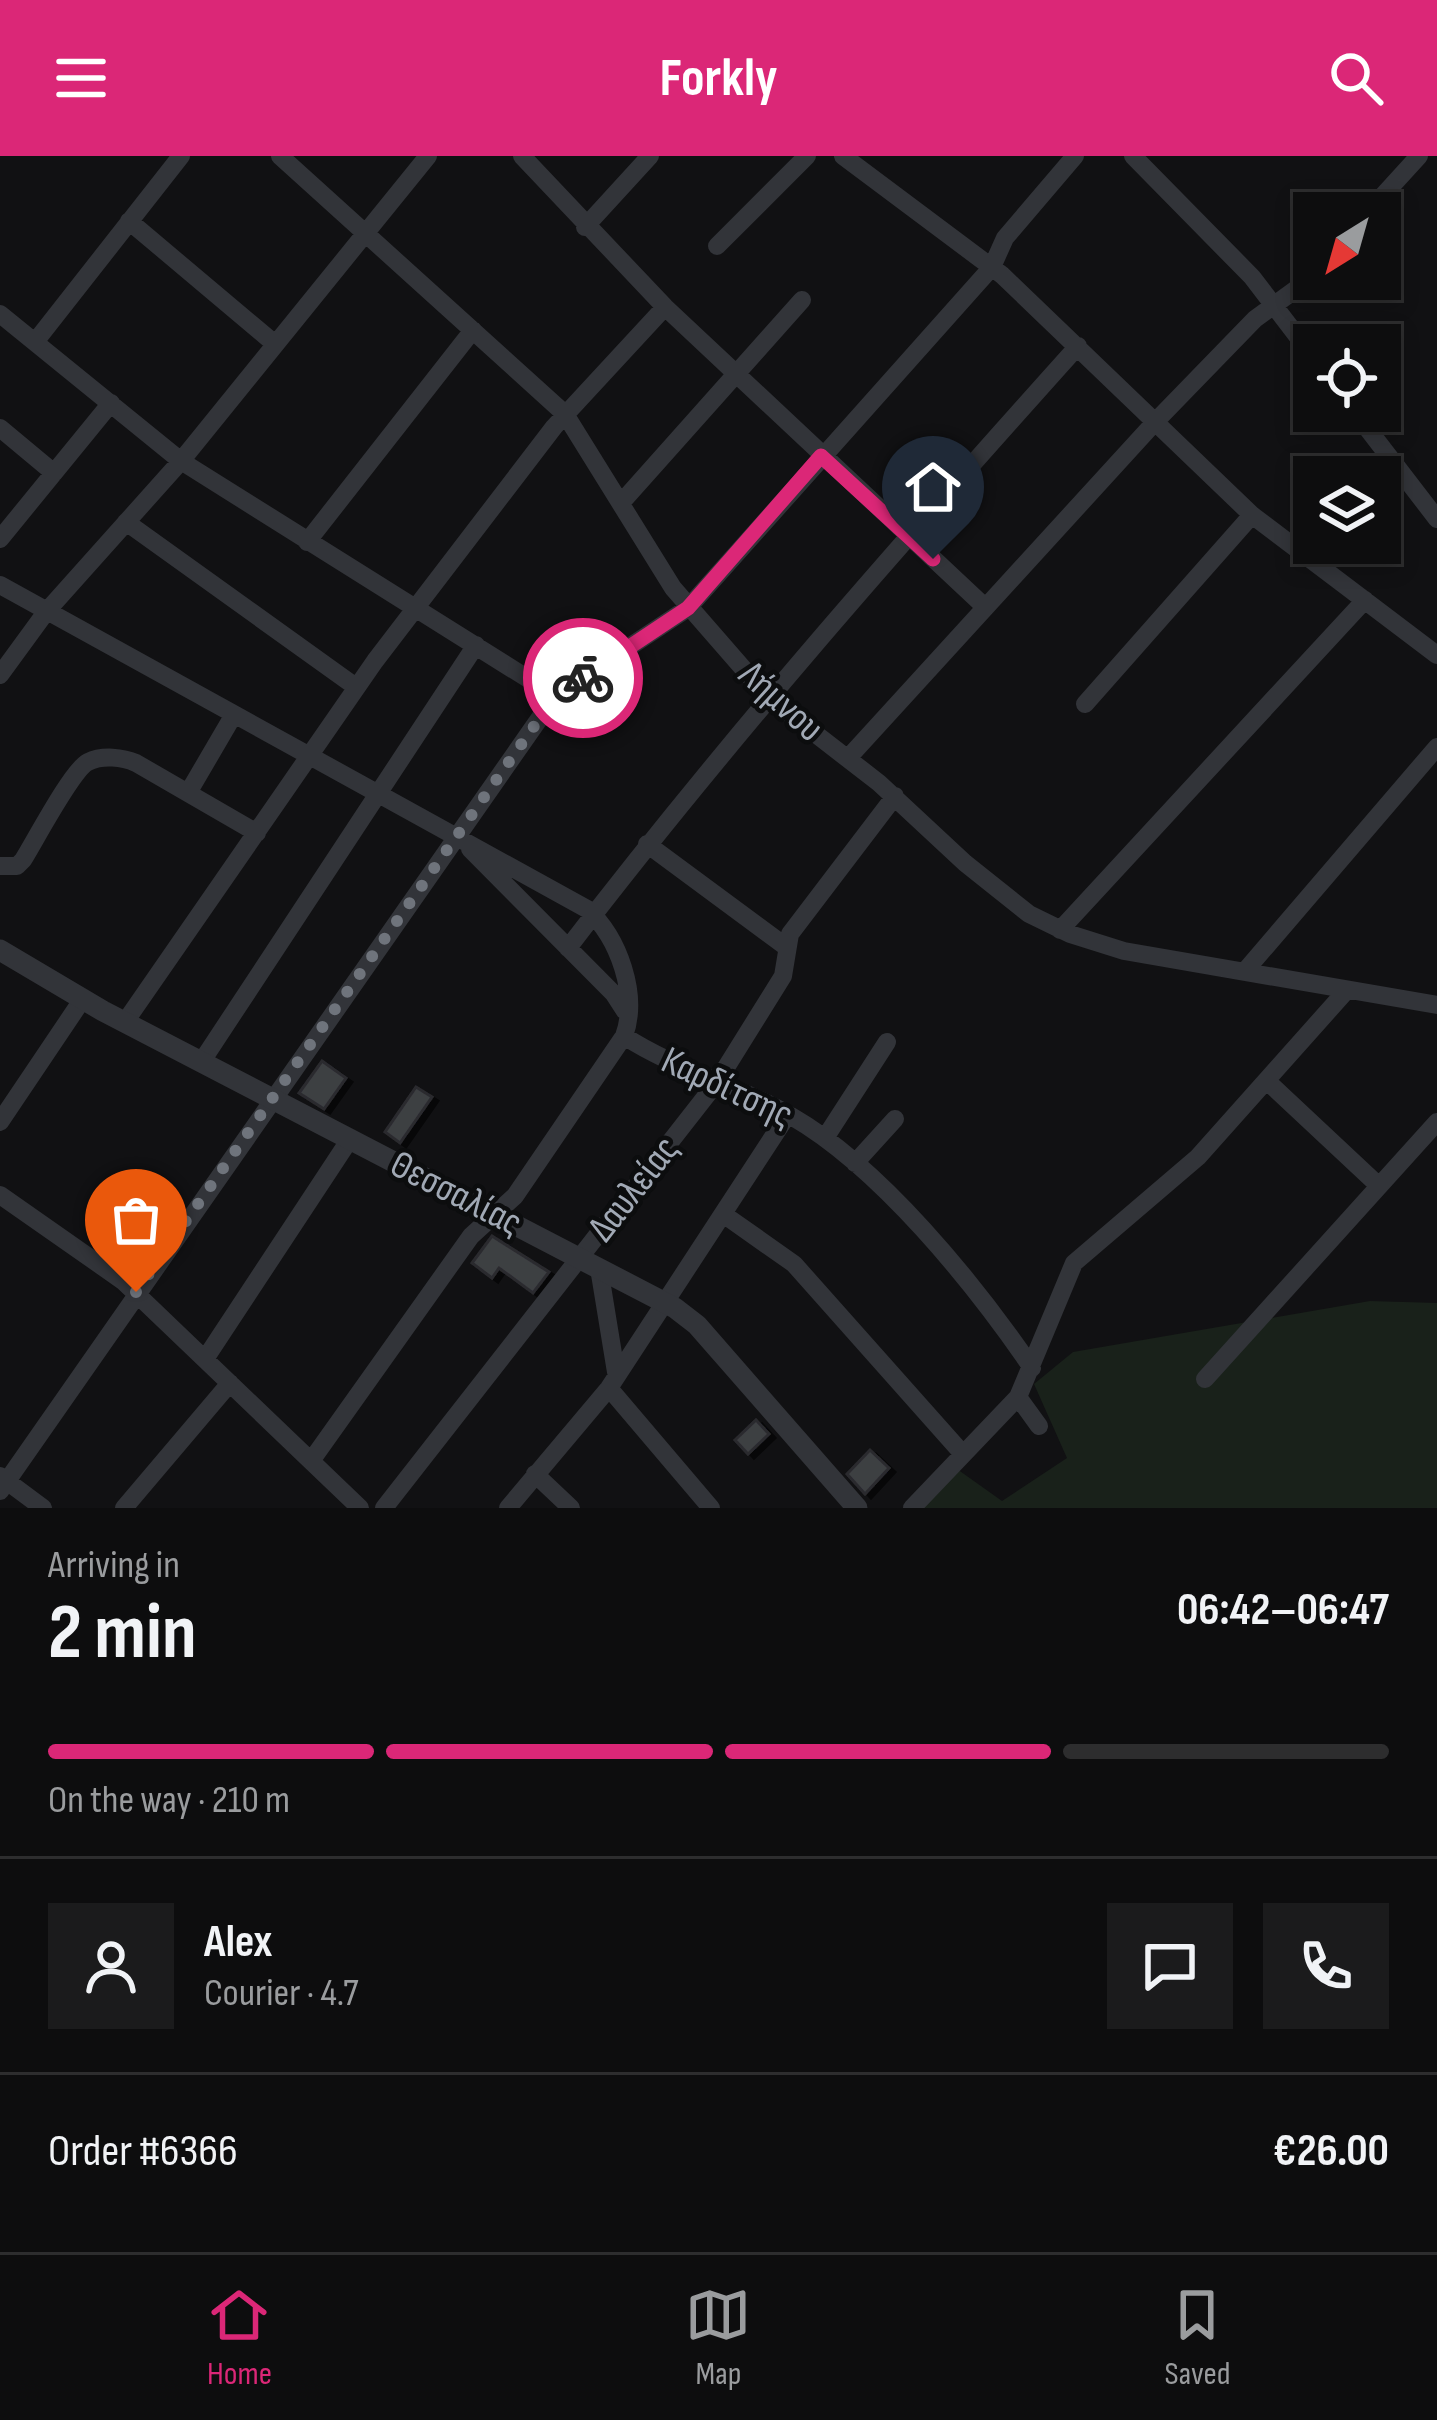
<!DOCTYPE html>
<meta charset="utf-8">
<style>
body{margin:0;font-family:"Sofia Sans Condensed",sans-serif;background:#1b1b1c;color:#f1f3f6;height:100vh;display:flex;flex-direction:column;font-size:45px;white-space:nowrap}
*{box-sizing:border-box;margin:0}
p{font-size:39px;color:#9a9c9e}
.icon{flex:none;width:66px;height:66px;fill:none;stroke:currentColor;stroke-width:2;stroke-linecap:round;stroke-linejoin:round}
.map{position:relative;height:1352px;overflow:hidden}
.drawer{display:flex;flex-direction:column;background:#0d0d0e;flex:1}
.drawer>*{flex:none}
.needle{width:78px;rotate:217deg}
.tools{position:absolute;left:1293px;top:36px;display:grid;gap:24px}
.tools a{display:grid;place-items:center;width:108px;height:108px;border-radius:0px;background:#0d0d0e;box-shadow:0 6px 18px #0003,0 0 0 3px #2d2d2e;font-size:60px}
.pin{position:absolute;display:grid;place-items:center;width:102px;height:102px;color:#fff;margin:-123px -51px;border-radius:50% 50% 50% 0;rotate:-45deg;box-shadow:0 0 12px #0007}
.pin .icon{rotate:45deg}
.courier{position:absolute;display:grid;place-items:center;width:120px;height:120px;margin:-60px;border:9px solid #db2777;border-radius:50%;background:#fff;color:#222;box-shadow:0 3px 15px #0007}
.headline em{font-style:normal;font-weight:700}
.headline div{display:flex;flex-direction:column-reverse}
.headline{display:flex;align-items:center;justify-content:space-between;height:204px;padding:0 48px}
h1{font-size:78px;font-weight:700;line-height:90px}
.bar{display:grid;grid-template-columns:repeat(4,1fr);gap:18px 12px;align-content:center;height:144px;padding:0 48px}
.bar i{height:15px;border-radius:9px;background:#2d2d2e}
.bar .active{background:#db2777}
.bar p{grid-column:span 4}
.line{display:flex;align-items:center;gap:30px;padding:0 48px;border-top:3px solid #2d2d2e}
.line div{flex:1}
.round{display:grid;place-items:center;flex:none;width:126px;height:126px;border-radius:0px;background:#1b1b1c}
header{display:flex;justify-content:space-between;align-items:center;height:156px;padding:0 48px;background:#db2777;color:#fff;font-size:54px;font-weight:700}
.tabs{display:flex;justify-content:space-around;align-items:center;height:168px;border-top:3px solid #2d2d2e;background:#0d0d0e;font-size:33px;color:#9a9c9e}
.tabs a{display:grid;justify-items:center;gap:6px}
.tabs .active{color:#db2777}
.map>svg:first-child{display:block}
.green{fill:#19211a}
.building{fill:#3d3f43;stroke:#2b2b2f;stroke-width:3;filter:url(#shadow)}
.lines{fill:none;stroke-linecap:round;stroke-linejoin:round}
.minor{stroke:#323439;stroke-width:18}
.tertiary{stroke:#323439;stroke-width:21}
.done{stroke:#6f747c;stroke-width:12;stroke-dasharray:0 21.6}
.route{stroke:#db2777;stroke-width:15}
.labels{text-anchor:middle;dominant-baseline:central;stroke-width:9;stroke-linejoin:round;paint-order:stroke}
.street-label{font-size:39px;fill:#a1a9b5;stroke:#0c0d0e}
</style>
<header><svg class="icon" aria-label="menu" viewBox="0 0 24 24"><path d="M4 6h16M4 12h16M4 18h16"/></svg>Forkly<svg class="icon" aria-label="search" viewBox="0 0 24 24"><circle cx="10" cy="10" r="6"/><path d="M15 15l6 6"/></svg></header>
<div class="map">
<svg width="1437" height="1352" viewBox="0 0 1437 1352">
<defs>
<filter id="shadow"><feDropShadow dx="6" dy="4" stdDeviation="0" flood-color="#0009"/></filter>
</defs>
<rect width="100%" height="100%" fill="#111113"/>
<!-- green -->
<path class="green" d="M1370,1145L1437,1147V1352H919L957,1313L1002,1345L1067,1302L1034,1228L1073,1196Z"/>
<!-- building -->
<path class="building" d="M322,905L346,922L324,953L299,937Z
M416,931L432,941L400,987L385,976Z
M492,1080L549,1116L533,1137L499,1112L492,1122L472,1107Z
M756,1264L769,1278L748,1298L735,1284Z
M870,1294L889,1312L865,1338L847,1318Z"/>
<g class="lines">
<!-- minor -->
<path class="minor" d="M280,0L565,258L673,432L768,541L879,627L965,707L1029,758L1070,778L1124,795L1437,849
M522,0L665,151L985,451
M843,0L1002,119L1252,359L1437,499
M1133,0L1252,121L1314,202
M1367,57L1419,0
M129,65L275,188
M585,71L650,0
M717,90L807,0
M0,158L181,305L557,541
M35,186L181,0
M1354,255L1437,363
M0,272L54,317
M621,347L802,144
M126,366L356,531
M0,383L111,247
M307,386L473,174
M0,429L587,753C619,782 639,839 624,880C676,914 738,929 791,960C880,1011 974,1127 1032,1212
M0,519L46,456L181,305L428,0
M1085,548L1252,359
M848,602L1155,266L1255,163L1314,120
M188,637L233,560
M647,688L785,790
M470,693L614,838L625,855
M0,710H17L23,704C35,685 72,614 88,606C102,599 123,601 136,607L257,677
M1060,774L1365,444
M568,792C728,583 902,386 1078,190
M1245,815L1437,591
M125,866L375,505L554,271L665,151
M202,905L476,489
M1268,926L1378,1029
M0,966L82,844
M825,982L887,886
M855,1007L895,963
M0,1039L123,1125L360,1352
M723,1058L794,1108L962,1297
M599,1112L616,1216
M205,1203L350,983
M1205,1223L1437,966
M609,1232L711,1352
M1018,1241L1039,1270
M311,1305L471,1080L515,1040L624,880
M535,1318L571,1352
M0,1320L43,1352
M0,1335L544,556L572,529L688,452L992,111L1005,82L1075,0
M124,1352L230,1227
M384,1352L717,926L783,820L790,778L895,640
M508,1352L609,1232L788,958
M912,1352L1018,1241L1074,1107L1198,1001L1346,835"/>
<!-- tertiary -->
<path class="tertiary" d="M0,794L103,855L675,1152L697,1169L857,1352"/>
</g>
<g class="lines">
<!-- done -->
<path class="done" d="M136,1136L544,556L583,522"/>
<!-- route -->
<path class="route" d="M583,522L688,452L821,300L933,403"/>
</g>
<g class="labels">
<!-- street labels -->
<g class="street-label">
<text transform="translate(781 546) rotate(42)">Λήμνου</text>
<text transform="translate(727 932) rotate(25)">Καρδίτσης</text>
<text transform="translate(634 1033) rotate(-52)">Δαυλείας</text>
<text transform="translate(456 1038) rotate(27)">Θεσσαλίας</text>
</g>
</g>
</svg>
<div class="tools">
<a><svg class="needle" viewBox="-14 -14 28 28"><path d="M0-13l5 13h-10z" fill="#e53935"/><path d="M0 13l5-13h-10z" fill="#9a9c9e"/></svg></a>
<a><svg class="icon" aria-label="locate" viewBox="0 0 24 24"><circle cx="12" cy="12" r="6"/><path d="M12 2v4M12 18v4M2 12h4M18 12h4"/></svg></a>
<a><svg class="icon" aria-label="layers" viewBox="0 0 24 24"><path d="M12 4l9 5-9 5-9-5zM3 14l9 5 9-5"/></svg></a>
</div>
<div class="pin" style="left:136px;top:1136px;background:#ea580c"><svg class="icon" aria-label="bag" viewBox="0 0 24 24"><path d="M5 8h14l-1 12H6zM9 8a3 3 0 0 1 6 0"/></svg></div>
<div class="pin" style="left:933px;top:403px;background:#1f2937"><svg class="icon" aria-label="home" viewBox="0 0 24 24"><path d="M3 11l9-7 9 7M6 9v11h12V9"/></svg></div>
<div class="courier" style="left:583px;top:522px"><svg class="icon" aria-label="bike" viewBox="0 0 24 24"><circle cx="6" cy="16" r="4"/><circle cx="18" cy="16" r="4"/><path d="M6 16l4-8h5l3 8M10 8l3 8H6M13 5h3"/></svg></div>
</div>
<section class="drawer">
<div class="headline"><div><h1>2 min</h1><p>Arriving in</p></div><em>06:42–06:47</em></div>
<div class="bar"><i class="active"></i><i class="active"></i><i class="active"></i><i></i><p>On the way · 210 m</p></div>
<div class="line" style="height:216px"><a class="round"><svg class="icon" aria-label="person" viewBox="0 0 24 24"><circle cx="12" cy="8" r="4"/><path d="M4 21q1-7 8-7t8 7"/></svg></a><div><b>Alex</b><p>Courier · 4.7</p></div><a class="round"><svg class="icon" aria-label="chat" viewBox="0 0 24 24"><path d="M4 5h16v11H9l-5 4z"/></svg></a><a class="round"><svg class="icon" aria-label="phone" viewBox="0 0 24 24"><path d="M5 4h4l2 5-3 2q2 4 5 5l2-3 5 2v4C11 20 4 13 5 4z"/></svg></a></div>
<div class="line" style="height:156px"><div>Order #6366</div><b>€26.00</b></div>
</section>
<nav class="tabs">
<a class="active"><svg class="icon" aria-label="home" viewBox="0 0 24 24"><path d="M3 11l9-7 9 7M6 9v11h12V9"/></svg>Home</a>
<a><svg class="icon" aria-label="map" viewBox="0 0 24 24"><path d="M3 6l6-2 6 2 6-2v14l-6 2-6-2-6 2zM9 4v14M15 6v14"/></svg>Map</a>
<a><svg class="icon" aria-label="saved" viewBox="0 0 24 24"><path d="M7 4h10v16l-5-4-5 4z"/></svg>Saved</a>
</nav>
